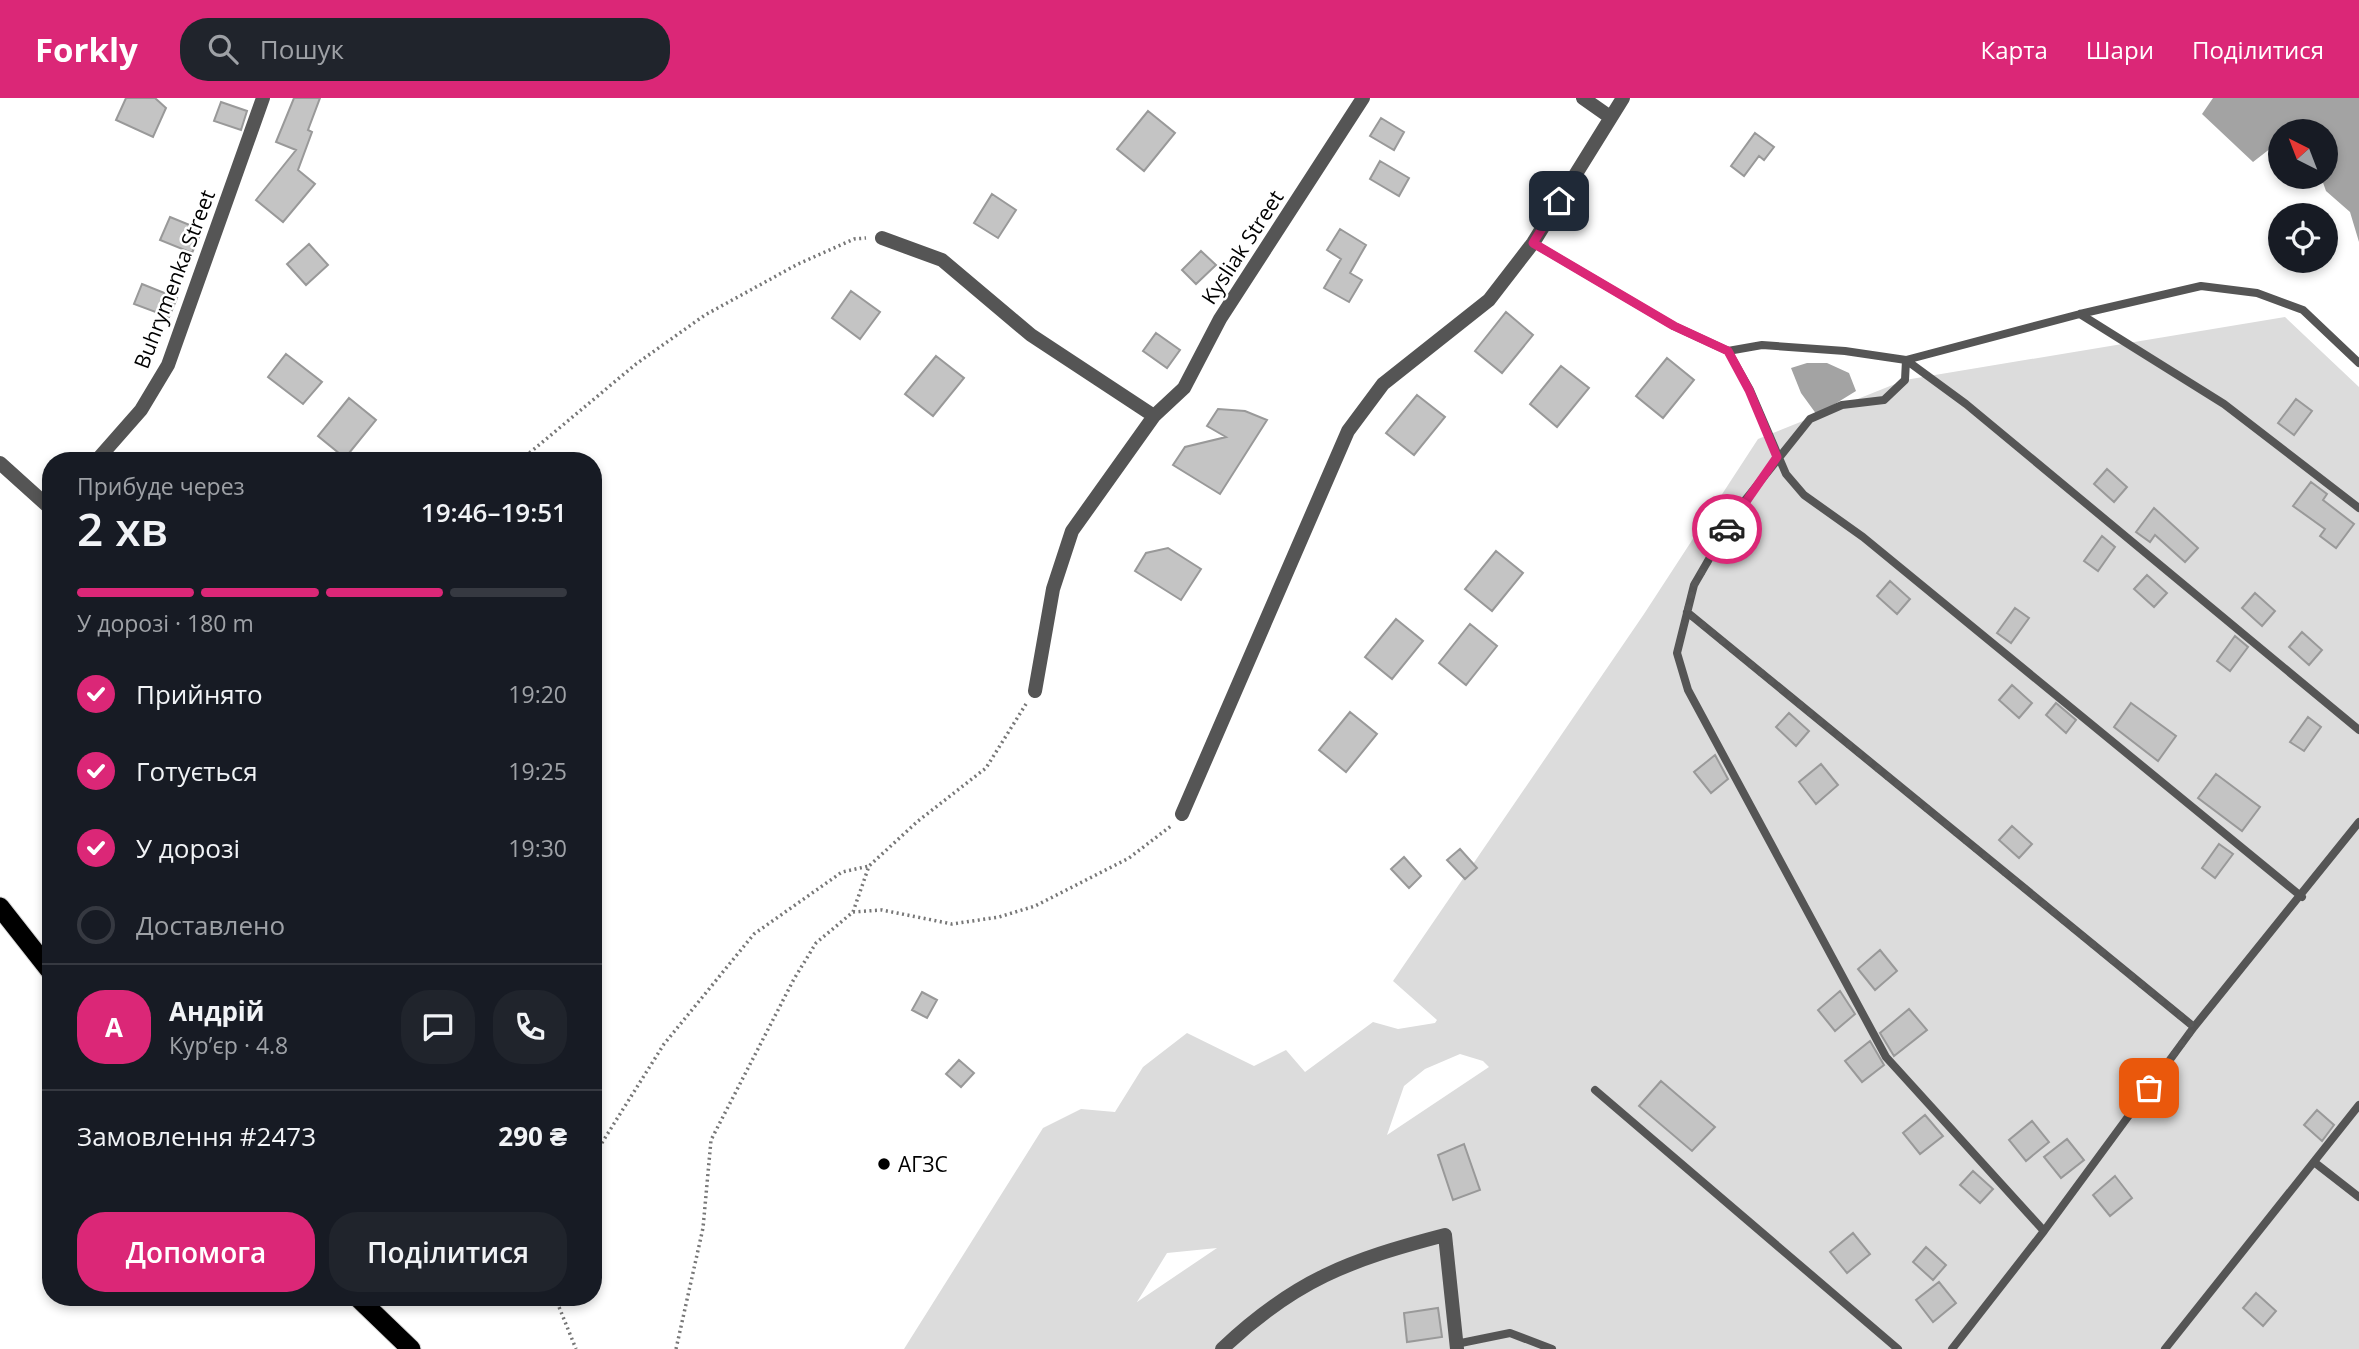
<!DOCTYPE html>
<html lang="uk">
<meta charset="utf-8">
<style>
body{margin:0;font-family:"Open Sans",sans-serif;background:#20242c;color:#f1f3f6;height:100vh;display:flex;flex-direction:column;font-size:26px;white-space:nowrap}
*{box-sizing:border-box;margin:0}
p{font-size:23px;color:#9ea1a6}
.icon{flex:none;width:38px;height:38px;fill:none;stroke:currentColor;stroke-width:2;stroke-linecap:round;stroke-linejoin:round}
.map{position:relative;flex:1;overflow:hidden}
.details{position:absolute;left:42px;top:354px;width:560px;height:854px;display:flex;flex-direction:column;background:#171b24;border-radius:28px;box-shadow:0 4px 10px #0003}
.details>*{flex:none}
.needle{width:46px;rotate:318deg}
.buttons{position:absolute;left:2268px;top:21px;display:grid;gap:14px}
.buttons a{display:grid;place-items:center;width:70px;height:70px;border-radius:50%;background:#171b24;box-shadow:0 4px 10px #0003;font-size:35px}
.pin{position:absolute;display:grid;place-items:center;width:60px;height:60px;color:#fff;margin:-30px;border-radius:14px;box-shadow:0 4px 10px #0006}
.courier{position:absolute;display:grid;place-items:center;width:70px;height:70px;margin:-35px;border:5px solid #db2777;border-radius:50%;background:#fff;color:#222;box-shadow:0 2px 9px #0007}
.overview em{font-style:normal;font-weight:600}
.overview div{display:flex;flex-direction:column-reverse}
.overview{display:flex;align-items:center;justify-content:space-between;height:119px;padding:0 35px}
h1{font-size:46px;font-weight:600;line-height:52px}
.bar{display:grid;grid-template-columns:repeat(4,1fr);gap:10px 7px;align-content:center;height:84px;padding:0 35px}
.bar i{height:9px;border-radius:5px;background:#363941}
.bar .current{background:#db2777}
.bar p{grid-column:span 4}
.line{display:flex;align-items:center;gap:18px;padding:0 35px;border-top:2px solid #363941}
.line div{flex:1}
.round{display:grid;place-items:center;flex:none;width:74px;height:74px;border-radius:28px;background:#20242c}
ol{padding:0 35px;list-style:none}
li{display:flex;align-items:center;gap:21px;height:77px}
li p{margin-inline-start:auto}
li .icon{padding:7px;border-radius:50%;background:#db2777;color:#fff;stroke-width:4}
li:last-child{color:#9ea1a6}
li i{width:38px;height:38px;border:4px solid #363941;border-radius:50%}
.button{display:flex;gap:14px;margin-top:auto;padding:14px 35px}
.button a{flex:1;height:80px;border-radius:28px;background:#db2777;color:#fff;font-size:28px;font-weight:600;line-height:80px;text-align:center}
.button a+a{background:#20242c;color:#f1f3f6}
header{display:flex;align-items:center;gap:42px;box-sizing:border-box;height:98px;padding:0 35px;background:#db2777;color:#fff}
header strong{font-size:33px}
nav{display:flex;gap:38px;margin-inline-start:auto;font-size:24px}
.search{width:490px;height:63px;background:#20242c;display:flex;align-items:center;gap:18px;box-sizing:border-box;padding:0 24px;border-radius:28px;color:#9ea1a6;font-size:26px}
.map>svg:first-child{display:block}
.green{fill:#dcdcdc;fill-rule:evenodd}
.water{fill:#a3a3a3}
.building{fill:#c4c4c4;stroke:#999;stroke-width:2}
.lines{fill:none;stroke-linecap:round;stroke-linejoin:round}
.trunk-casing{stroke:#dbdbdb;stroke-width:21}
.path{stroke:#777;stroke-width:3.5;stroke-dasharray:2 3.5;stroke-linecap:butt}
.service{stroke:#555;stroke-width:8}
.minor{stroke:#555;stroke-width:14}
.trunk{stroke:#000;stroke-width:19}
.done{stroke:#595959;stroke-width:7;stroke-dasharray:0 12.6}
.route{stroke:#db2777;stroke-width:9}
.poi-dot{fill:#000;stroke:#fff;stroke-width:2.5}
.labels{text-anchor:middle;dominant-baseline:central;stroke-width:5;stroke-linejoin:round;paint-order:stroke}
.street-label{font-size:21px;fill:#000;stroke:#fff}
.poi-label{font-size:21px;fill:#000;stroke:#fff;text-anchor:start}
</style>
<header>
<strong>Forkly</strong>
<div class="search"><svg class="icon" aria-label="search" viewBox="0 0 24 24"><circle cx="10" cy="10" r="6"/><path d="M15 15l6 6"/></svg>Пошук</div>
<nav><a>Карта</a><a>Шари</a><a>Поділитися</a></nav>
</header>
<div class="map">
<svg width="2359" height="1251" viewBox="0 0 2359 1251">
<rect width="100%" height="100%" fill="#fff"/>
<!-- green -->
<path class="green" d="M2285,219L2359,289V1251H904L1043,1030L1081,1011L1115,1014L1143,969L1187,935L1254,968L1286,952L1305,974L1373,924L1398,931L1435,925L1437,922L1393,883L1644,516L1758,341L1905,282ZM1460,956L1483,963L1489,969L1387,1037L1404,988L1425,971ZM1217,1150L1137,1204L1167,1155Z"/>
<!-- water -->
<path class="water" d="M2213,0H2359V144L2350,114L2326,93L2321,79H2326V33H2280V43L2253,64L2202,16Z
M1807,265H1827L1849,275L1856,293L1817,317L1801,295L1791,270Z"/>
<!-- building -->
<path class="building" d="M126,0H155L166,10L153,39L116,22Z
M294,0H320L308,32L312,34L298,72L315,86L283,124L256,102L296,52L276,44Z
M221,4L247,13L241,32L214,23Z
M1148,13L1175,35L1144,73L1117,51Z
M1381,20L1404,34L1394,52L1370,38Z
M1755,35L1774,49L1764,62L1759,58L1744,78L1731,68Z
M1380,63L1409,80L1399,98L1370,81Z
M992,96L1016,112L998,140L974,125Z
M170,119L202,132L192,155L160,142Z
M1340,131L1366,147L1350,175L1362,182L1349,204L1324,190L1341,161L1327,152Z
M309,146L328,167L306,187L287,166Z
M1201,153L1216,167L1196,186L1182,172Z
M142,186L177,200L169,219L134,206Z
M851,193L880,214L860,241L832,220Z
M1506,214L1533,237L1502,275L1475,253Z
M1156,235L1180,252L1167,270L1143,253Z
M286,256L322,284L303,306L268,279Z
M936,258L964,280L933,318L905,296Z
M1667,260L1694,282L1663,320L1636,298Z
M1561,268L1589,290L1557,329L1530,306Z
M1417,297L1445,319L1414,357L1386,335Z
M349,300L376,322L345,360L318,338Z
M2296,301L2312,313L2294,337L2278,325Z
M1218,311L1245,313L1267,322L1220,396L1173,367L1185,349L1226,339L1207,328Z
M2107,371L2127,389L2114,404L2094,386Z
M2311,384L2327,396L2323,402L2354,426L2336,450L2320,438L2325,431L2293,408Z
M2154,410L2198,450L2185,464L2155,437L2150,444L2136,434Z
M2102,438L2115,449L2098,473L2084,463Z
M1168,450L1201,471L1181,502L1135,473L1146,455Z
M1496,453L1523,475L1492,513L1465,491Z
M2147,477L2167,495L2154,509L2134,491Z
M1890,483L1910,501L1897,516L1877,498Z
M2255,495L2275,513L2262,528L2242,510Z
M2015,510L2029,520L2011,545L1997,535Z
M1396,521L1423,543L1392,581L1365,559Z
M1470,526L1497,548L1466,587L1439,565Z
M2302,534L2322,552L2309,567L2289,549Z
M2235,538L2248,549L2230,573L2217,563Z
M2012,587L2032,605L2019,620L1999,602Z
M2056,605L2076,622L2066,635L2046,617Z
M2131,605L2176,638L2158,663L2114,629Z
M1350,614L1377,636L1346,674L1319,652Z
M1789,615L1809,633L1796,648L1776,629Z
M2308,619L2321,629L2304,653L2290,644Z
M1715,657L1728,681L1711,695L1694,674Z
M1821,666L1838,687L1816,706L1799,684Z
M2216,676L2260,709L2242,733L2198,700Z
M2012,728L2032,746L2019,760L1999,742Z
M2219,746L2233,756L2215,780L2202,770Z
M1460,751L1477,770L1465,781L1447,762Z
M1404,759L1421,778L1409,790L1391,771Z
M1880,852L1897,873L1875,892L1858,871Z
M1840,893L1855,916L1835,933L1818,912Z
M922,894L937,902L927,920L912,912Z
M1909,911L1927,932L1894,958L1880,935Z
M1870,943L1884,967L1862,984L1845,963Z
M959,962L974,975L961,989L946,976Z
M1661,983L1715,1029L1692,1053L1639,1008Z
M2317,1012L2334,1027L2322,1043L2304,1027Z
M1925,1017L1943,1038L1920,1056L1903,1035Z
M2032,1023L2049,1044L2026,1063L2009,1042Z
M2067,1041L2084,1062L2061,1080L2044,1059Z
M1464,1046L1480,1092L1453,1102L1438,1057Z
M1973,1073L1993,1091L1980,1105L1960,1087Z
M2115,1078L2132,1100L2110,1118L2093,1097Z
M1853,1135L1870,1156L1847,1175L1830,1154Z
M1926,1149L1946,1167L1933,1182L1913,1164Z
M1939,1184L1956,1205L1933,1224L1916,1202Z
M2256,1195L2276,1213L2263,1228L2243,1210Z
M1438,1210L1442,1239L1407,1244L1404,1215Z"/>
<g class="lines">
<!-- trunk casing -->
<g class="trunk-casing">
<path id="trunk" d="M0,809L51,874
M357,1199L411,1251"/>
</g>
<!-- path -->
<path class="path" d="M521,362L636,266L705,217L798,166L854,141L866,140
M853,814L882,812L952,826L999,819L1035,808L1129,760L1171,728
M593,1059L664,946L754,836L842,774L869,768
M555,1199L576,1251
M676,1251L703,1130L711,1042L794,881L816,845L853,814L869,768L918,723L986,670L1026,606"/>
<!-- service -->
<path class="service" d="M1533,145L1674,228L1728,253L1762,247L1845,253L1906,262L2080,216L2201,188L2257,195L2303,212L2359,265
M2080,216L2224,306L2359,410
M1728,253L1750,292L1786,376L1804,397L1863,439L2302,799
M1687,514L2194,929
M1595,992L1898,1251
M2314,1064L2359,1099
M2044,1133L1886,959L1688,592L1677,555L1694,487L1738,411L1810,321L1842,307L1884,302L1905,282L1906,262L1966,306L2359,632
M1456,1246L1510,1235L1552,1251
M1952,1251L2044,1133L2194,929L2359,724
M2165,1251L2359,1007"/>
<!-- minor -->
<path class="minor" d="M1583,0L1610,19
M882,140L942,162L1031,237L1154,318
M97,362L141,312L168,267L263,0
M0,365L51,411
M1035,593L1053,491L1072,433L1154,318L1184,290L1220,221L1363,0
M1182,716L1348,333L1383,286L1489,202L1533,145L1623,0
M1222,1251C1295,1182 1349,1162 1445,1137L1457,1251"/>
<!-- trunk -->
<use href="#trunk" class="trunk"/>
</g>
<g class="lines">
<!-- done -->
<path class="done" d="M1727,431L1694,487L1687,514L2194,929L2149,990"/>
<!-- route -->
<path class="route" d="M1559,103L1533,145L1674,228L1728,253L1749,292L1777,359L1727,431"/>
</g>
<!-- markers -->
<circle class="poi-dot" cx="884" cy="1066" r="7"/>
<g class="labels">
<!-- street labels -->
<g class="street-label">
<text transform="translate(1242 149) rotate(-57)">Kysliak Street</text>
<text transform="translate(174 181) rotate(-69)">Buhrymenka Street</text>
</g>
<!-- poi labels -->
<g class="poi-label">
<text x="898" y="1066">АГЗС</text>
</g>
</g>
</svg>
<div class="buttons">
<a><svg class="needle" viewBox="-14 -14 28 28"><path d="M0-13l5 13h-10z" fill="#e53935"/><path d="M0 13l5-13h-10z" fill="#9ea1a6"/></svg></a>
<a><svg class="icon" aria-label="locate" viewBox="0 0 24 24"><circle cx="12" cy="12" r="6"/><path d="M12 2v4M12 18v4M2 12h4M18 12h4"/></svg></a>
</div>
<div class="pin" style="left:2149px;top:990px;background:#ea580c"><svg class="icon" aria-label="bag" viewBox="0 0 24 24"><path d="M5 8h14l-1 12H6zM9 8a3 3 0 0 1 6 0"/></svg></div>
<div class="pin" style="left:1559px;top:103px;background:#1f2937"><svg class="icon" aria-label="home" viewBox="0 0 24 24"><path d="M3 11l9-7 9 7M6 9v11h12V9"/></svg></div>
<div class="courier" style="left:1727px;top:431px"><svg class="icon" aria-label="car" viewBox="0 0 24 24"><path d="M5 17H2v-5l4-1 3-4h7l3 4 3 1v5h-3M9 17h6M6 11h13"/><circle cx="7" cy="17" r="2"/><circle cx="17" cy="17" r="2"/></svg></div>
<section class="details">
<div class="overview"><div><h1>2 хв</h1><p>Прибуде через</p></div><em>19:46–19:51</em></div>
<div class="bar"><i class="current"></i><i class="current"></i><i class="current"></i><i></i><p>У дорозі · 180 m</p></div>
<ol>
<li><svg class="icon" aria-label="check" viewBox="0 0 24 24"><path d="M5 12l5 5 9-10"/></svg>Прийнято<p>19:20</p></li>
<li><svg class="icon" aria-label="check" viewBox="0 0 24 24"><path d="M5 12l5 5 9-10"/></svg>Готується<p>19:25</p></li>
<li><svg class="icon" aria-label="check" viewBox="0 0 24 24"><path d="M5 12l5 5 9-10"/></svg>У дорозі<p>19:30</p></li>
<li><i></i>Доставлено</li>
</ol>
<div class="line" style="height:126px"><b class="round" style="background:#db2777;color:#fff">А</b><div><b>Андрій</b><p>Кур’єр · 4.8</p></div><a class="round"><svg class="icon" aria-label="chat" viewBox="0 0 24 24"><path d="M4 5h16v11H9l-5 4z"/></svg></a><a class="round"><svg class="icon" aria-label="phone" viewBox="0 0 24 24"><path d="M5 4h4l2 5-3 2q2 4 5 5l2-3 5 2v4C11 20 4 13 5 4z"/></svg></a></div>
<div class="line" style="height:91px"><div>Замовлення #2473</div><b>290 ₴</b></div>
<div class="button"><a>Допомога</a><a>Поділитися</a></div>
</section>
</div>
